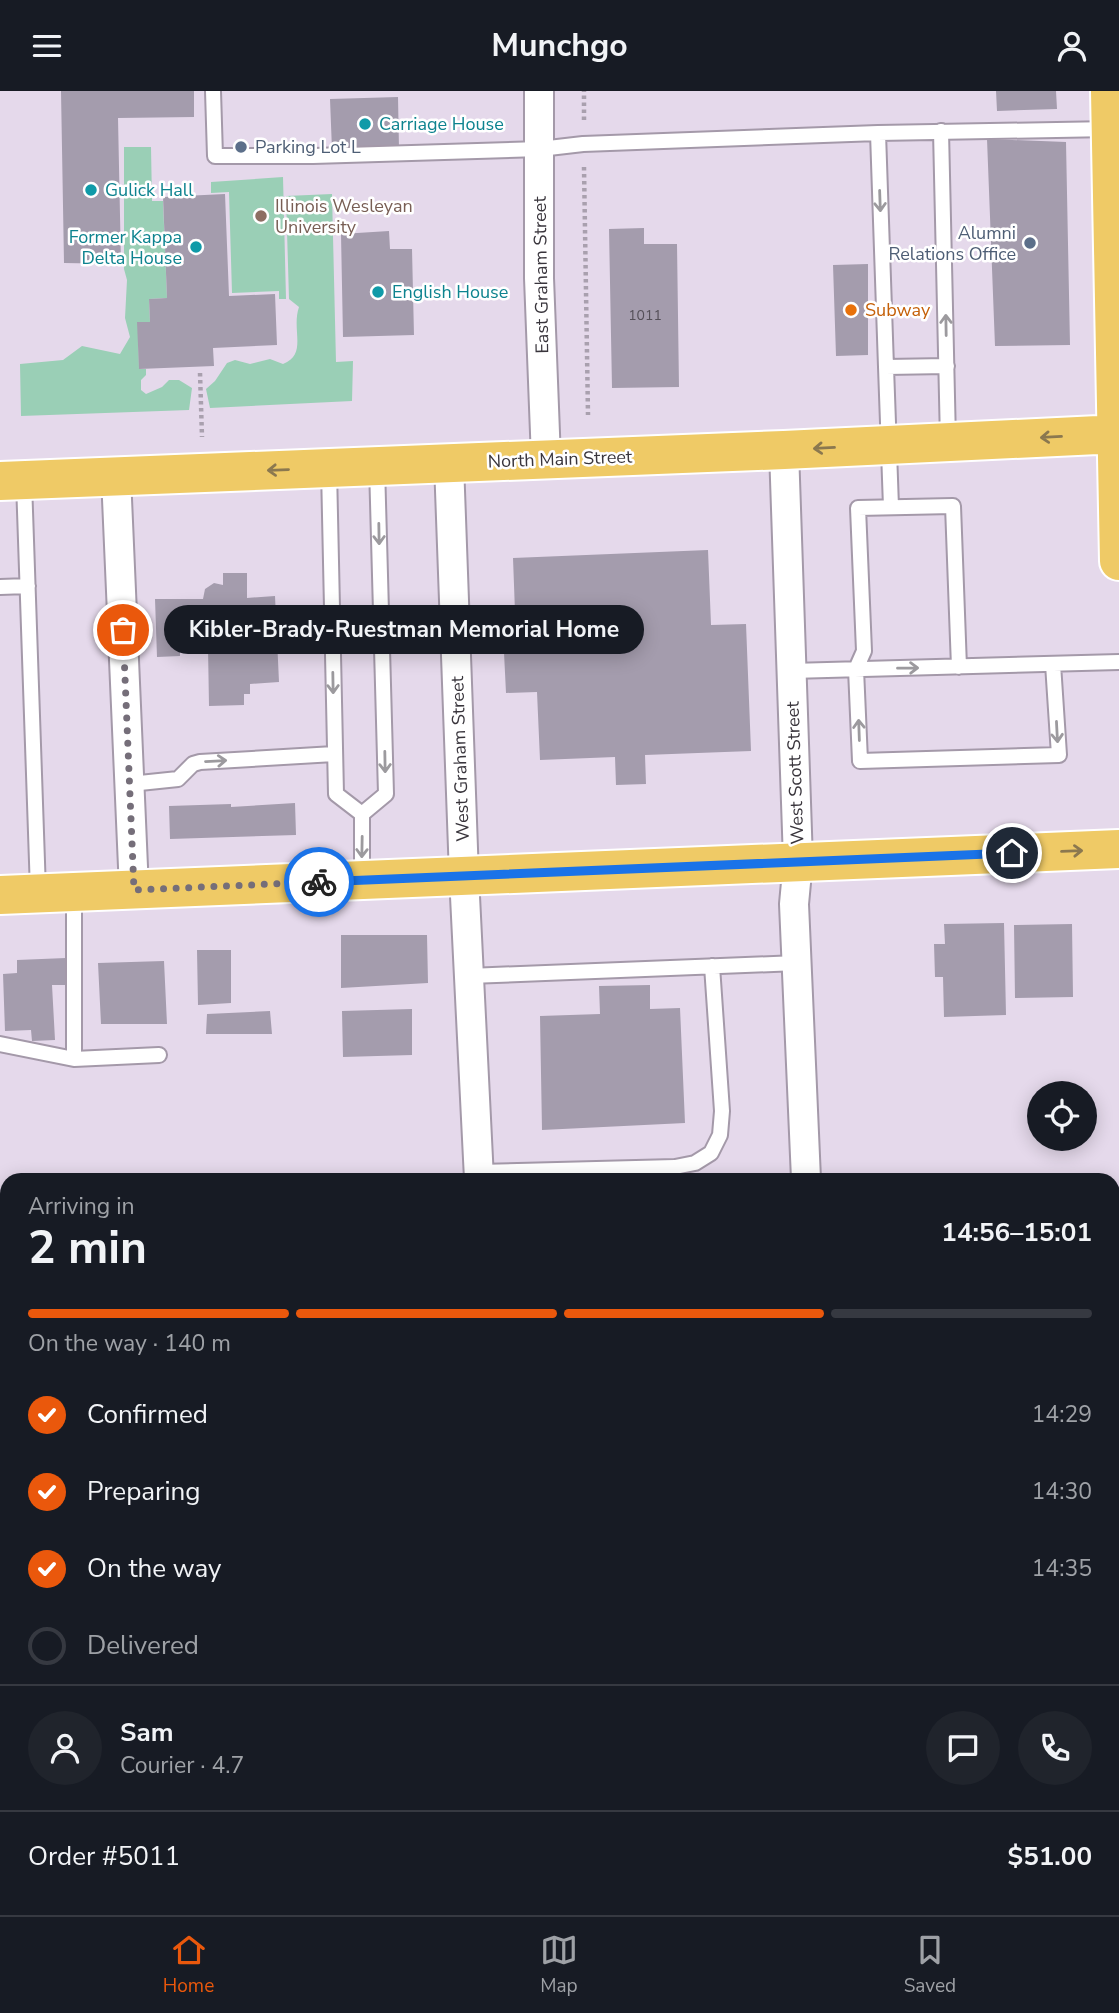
<!DOCTYPE html>
<meta charset="utf-8">
<style>
body{margin:0;font-family:"Nunito Sans",sans-serif;background:#20242c;color:#f1f3f6;height:100vh;display:flex;flex-direction:column;font-size:26px;white-space:nowrap}
*{box-sizing:border-box;margin:0}
p{font-size:23px;color:#9ea1a6}
.icon{flex:none;width:38px;height:38px;fill:none;stroke:currentColor;stroke-width:2;stroke-linecap:round;stroke-linejoin:round}
.map{position:relative;flex:1;overflow:hidden}
.sheet{position:absolute;left:0px;top:1082px;width:1120px;height:744px;display:flex;flex-direction:column;background:#171b24;border-radius:21px 21px 0 0;box-shadow:0 4px 18px #0003}
.sheet>*{flex:none}
.fabs{position:absolute;left:1027px;top:990px;display:grid;gap:14px}
.fabs a{display:grid;place-items:center;width:70px;height:70px;border-radius:50%;background:#171b24;box-shadow:0 4px 18px #0003;font-size:35px}
.pin{position:absolute;display:grid;place-items:center;width:60px;height:60px;color:#fff;margin:-30px;border:4px solid #fff;border-radius:50%;box-shadow:0 2px 7px #0007}
.courier{position:absolute;display:grid;place-items:center;width:70px;height:70px;margin:-35px;border:5px solid #1a73e8;border-radius:50%;background:#fff;color:#222;box-shadow:0 2px 9px #0007}
.bubble{position:absolute;height:49px;border-radius:24px;background:#171b24;box-shadow:0 4px 18px #0003;font-size:23px;font-weight:700;line-height:49px;text-align:center}
.summary em{font-style:normal;font-weight:700}
.summary div{display:flex;flex-direction:column-reverse}
.summary{display:flex;align-items:center;justify-content:space-between;height:119px;padding:0 28px}
h1{font-size:46px;font-weight:700;line-height:52px}
.bar{display:grid;grid-template-columns:repeat(4,1fr);gap:10px 7px;align-content:center;height:84px;padding:0 28px}
.bar i{height:9px;border-radius:5px;background:#363941}
.bar .selected{background:#ea580c}
.bar p{grid-column:span 4}
.line{display:flex;align-items:center;gap:18px;padding:0 28px;border-top:2px solid #363941}
.line div{flex:1}
.round{display:grid;place-items:center;flex:none;width:74px;height:74px;border-radius:37px;background:#20242c}
ol{padding:0 28px;list-style:none}
li{display:flex;align-items:center;gap:21px;height:77px}
li p{margin-inline-start:auto}
li .icon{padding:7px;border-radius:50%;background:#ea580c;color:#fff;stroke-width:4}
li:last-child{color:#9ea1a6}
li i{width:38px;height:38px;border:4px solid #363941;border-radius:50%}
header{display:flex;justify-content:space-between;align-items:center;height:91px;padding:0 28px;background:#171b24;font-size:32px;font-weight:700}
.dock{display:flex;justify-content:space-around;align-items:center;height:98px;border-top:2px solid #363941;background:#171b24;font-size:19px;color:#9ea1a6}
.dock a{display:grid;justify-items:center;gap:4px}
.dock .selected{color:#ea580c}
.map>svg:first-child{display:block}
.green{fill:#9acfb6}
.building{fill:#a49cad}
.lines{fill:none;stroke-linecap:round;stroke-linejoin:round}
.lane-casing{stroke:#a499a9;stroke-width:18}
.street-casing{stroke:#a499a9;stroke-width:32}
.primary-casing{stroke:#fff;stroke-width:42}
.path{stroke:#a9a0ae;stroke-width:4.5;stroke-dasharray:3.5 3.5;stroke-linecap:butt}
.lane{stroke:#fff;stroke-width:14}
.street{stroke:#fff;stroke-width:28}
.primary{stroke:#efca66;stroke-width:38}
.oneway{stroke:#9c9a9e}
.oneway2{stroke:#8b784f}
.done{stroke:#756e79;stroke-width:7;stroke-dasharray:0 12.6}
.route{stroke:#1a73e8;stroke-width:9}
.culture-dot{fill:#0f9aa8;stroke:#fff;stroke-width:2.5}
.service-dot{fill:#5c6f8a;stroke:#fff;stroke-width:2.5}
.education-dot{fill:#8d6e63;stroke:#fff;stroke-width:2.5}
.food-dot{fill:#e8710a;stroke:#fff;stroke-width:2.5}
.labels{text-anchor:middle;dominant-baseline:central;stroke-width:5;stroke-linejoin:round;paint-order:stroke}
.number-label{font-size:14px;fill:#544f58}
.culture-label{font-size:18px;fill:#0d838f;stroke:#fff;text-anchor:start}
.service-label{font-size:18px;fill:#4e5e75;stroke:#fff;text-anchor:start}
.education-label{font-size:18px;fill:#785e54;stroke:#fff;text-anchor:start}
.street-label{font-size:18px;fill:#39353c;stroke:#fff}
.food-label{font-size:18px;fill:#c56008;stroke:#fff;text-anchor:start}
</style>
<header><svg class="icon" aria-label="menu" viewBox="0 0 24 24"><path d="M4 6h16M4 12h16M4 18h16"/></svg>Munchgo<svg class="icon" aria-label="person" viewBox="0 0 24 24"><circle cx="12" cy="8" r="4"/><path d="M4 21q1-7 8-7t8 7"/></svg></header>
<div class="map">
<svg width="1119" height="1824" viewBox="0 0 1119 1824">
<rect width="100%" height="100%" fill="#e5d9eb"/>
<!-- green -->
<path class="green" d="M124,56H151L152,110H163L167,207L149,208L150,231H138L139,278H146V284L141,289V299L146,303L162,296L169,289H179L192,297L189,319L21,325L20,273L63,269L82,255L120,263L130,246L125,227L127,189L124,178Z
M283,86L286,208H279V200L232,202L229,101L211,102V91Z
M332,103L336,271L353,270L352,310L210,317L206,298L215,290L227,272L235,269L250,273L270,268L283,273C308,263 291,239 299,216L289,208L286,105Z"/>
<!-- building -->
<path class="building" d="M61,0H194V26L118,27L121,173L64,172Z
M996,0H1056L1057,18L997,20Z
M398,6L399,58L332,59L330,8Z
M987,48L1066,51L1070,254L995,255Z
M225,103L229,205L275,203L277,254L213,257L214,275L139,278L137,231H150L149,208L167,207L163,106Z
M644,137V153H677L679,296L612,297L609,138Z
M389,140L390,158H412L414,244L343,246L341,143Z
M868,173V264L836,265L833,174Z
M708,459L711,534L746,533L751,660L645,664L646,693L616,694L615,666L540,669L537,601L506,602L502,521H515L513,467Z
M223,482H247V507L275,505L279,591L250,593V603H244V614L209,615L208,556H180V565L157,566L155,508H203L205,498L214,492L223,494Z
M295,712L296,744L170,748L169,715L231,713V716Z
M1004,832L1006,924L944,926L943,886H935L934,853H945L944,833Z
M1072,833L1073,906L1015,907L1014,834Z
M341,844H427L428,892L341,897Z
M197,859H231V912L198,914Z
M66,867L67,894H52L55,949L32,950L31,939L5,940L3,883L17,882V869Z
M164,870L167,933H101L98,872Z
M650,894V918L680,917L685,1032L542,1039L540,925L600,923L599,895Z
M412,918V964L343,966L342,920Z
M270,920L272,943H206L207,923Z"/>
<g class="lines">
<!-- lane casing -->
<g class="lane-casing">
<path id="lane" d="M213,0L215,65H313L540,58L583,53L878,42L1111,38
M941,40L948,350
M878,42L886,276L947,275
M886,276L891,416
M329,378L336,703L362,723V787
M24,391L38,800
M0,496L28,495
M959,576L953,415L858,417L864,560L856,578L860,670L1059,664L1053,573
M791,580L1119,571
M130,693L178,688L193,673L200,671L334,663
M362,723L386,703L377,375
M74,802V968L159,964
M469,885L797,872
M0,953L74,968
M478,1081L675,1076L695,1072L711,1062L720,1044L722,1020L712,875"/>
</g>
<!-- street casing -->
<g class="street-casing">
<path id="street" d="M539,0V187L546,368
M784,359L798,770L794,813L806,1088
M449,372L464,785L479,1088
M116,385L134,799
M1113,1161H1119
M0,1203H7
M1113,1565H1119
M0,1605L7,1604
M509,1818V1824
M836,1818L837,1824"/>
</g>
<!-- primary casing -->
<g class="primary-casing">
<path id="primary" d="M1110,0L1119,470
M0,390L784,359L1119,343
M0,804L1119,758"/>
</g>
<!-- path -->
<path class="path" d="M584,29V0
M584,76L588,324
M200,282L202,346"/>
<!-- lane -->
<use href="#lane" class="lane"/>
<!-- street -->
<use href="#street" class="street"/>
<!-- primary -->
<use href="#primary" class="primary"/>
</g>
<!-- one-way arrows -->
<defs><path id="oneway-shaft" d="M-6 0H5M1.5-3L5.5 0L1.5 3" fill="none" stroke-width="1.6" stroke-linecap="round" stroke-linejoin="round" transform="scale(1.75)"/></defs>
<g class="oneway">
<use href="#oneway-shaft" transform="translate(880 110) rotate(88)"/>
<use href="#oneway-shaft" transform="translate(946 234) rotate(-91)"/>
<use href="#oneway-shaft" transform="translate(379 443) rotate(89)"/>
<use href="#oneway-shaft" transform="translate(908 577) rotate(-1)"/>
<use href="#oneway-shaft" transform="translate(333 592) rotate(89)"/>
<use href="#oneway-shaft" transform="translate(859 639) rotate(-92)"/>
<use href="#oneway-shaft" transform="translate(1057 641) rotate(87)"/>
<use href="#oneway-shaft" transform="translate(216 670) rotate(-3)"/>
<use href="#oneway-shaft" transform="translate(385 671) rotate(89)"/>
<use href="#oneway-shaft" transform="translate(362 756) rotate(91)"/>
</g>
<g class="oneway2">
<use href="#oneway-shaft" transform="translate(1051 346) rotate(177)"/>
<use href="#oneway-shaft" transform="translate(824 357) rotate(177)"/>
<use href="#oneway-shaft" transform="translate(278 379) rotate(178)"/>
<use href="#oneway-shaft" transform="translate(1072 760) rotate(-2)"/>
</g>
<g class="lines">
<!-- done -->
<path class="done" d="M123,539L134,799L319,791"/>
<!-- route -->
<path class="route" d="M319,791L1012,762"/>
</g>
<!-- markers -->
<g class="culture-dot">
<circle cx="365" cy="33" r="7"/>
<circle cx="91" cy="99" r="7"/>
<circle cx="196" cy="156" r="7"/>
<circle cx="378" cy="201" r="7"/>
</g>
<g class="service-dot">
<circle cx="241" cy="56" r="7"/>
<circle cx="1030" cy="152" r="7"/>
</g>
<circle class="education-dot" cx="261" cy="125" r="7"/>
<circle class="food-dot" cx="851" cy="219" r="7"/>
<g class="labels">
<!-- number labels -->
<g class="number-label">
<text x="645" y="224">1011</text>
</g>
<!-- culture labels -->
<g class="culture-label">
<text x="379" y="33">Carriage House</text>
<text x="105" y="99">Gulick Hall</text>
<text x="182" y="146" text-anchor="end">Former Kappa<tspan x="182" dy="21">Delta House</tspan></text>
<text x="392" y="201">English House</text>
</g>
<!-- service labels -->
<g class="service-label">
<text x="255" y="56">Parking Lot L</text>
<text x="1016" y="142" text-anchor="end">Alumni<tspan x="1016" dy="21">Relations Office</tspan></text>
</g>
<!-- education labels -->
<g class="education-label">
<text x="275" y="115">Illinois Wesleyan<tspan x="275" dy="21">University</tspan></text>
</g>
<!-- street labels -->
<g class="street-label">
<text transform="translate(541 184) rotate(-91)">East Graham Street</text>
<text transform="translate(560 368) rotate(-2)">North Main Street</text>
<text transform="translate(460 668) rotate(-92)">West Graham Street</text>
<text transform="translate(795 682) rotate(-92)">West Scott Street</text>
</g>
<!-- food labels -->
<g class="food-label">
<text x="865" y="219">Subway</text>
</g>
</g>
</svg>
<div class="fabs">
<a><svg class="icon" aria-label="locate" viewBox="0 0 24 24"><circle cx="12" cy="12" r="6"/><path d="M12 2v4M12 18v4M2 12h4M18 12h4"/></svg></a>
</div>
<div class="pin" style="left:123px;top:539px;background:#ea580c"><svg class="icon" aria-label="bag" viewBox="0 0 24 24"><path d="M5 8h14l-1 12H6zM9 8a3 3 0 0 1 6 0"/></svg></div>
<div class="pin" style="left:1012px;top:762px;background:#1f2937"><svg class="icon" aria-label="home" viewBox="0 0 24 24"><path d="M3 11l9-7 9 7M6 9v11h12V9"/></svg></div>
<div class="courier" style="left:319px;top:791px"><svg class="icon" aria-label="bike" viewBox="0 0 24 24"><circle cx="6" cy="16" r="4"/><circle cx="18" cy="16" r="4"/><path d="M6 16l4-8h5l3 8M10 8l3 8H6M13 5h3"/></svg></div>
<div class="bubble" style="left:164px;top:514px;width:480px">Kibler-Brady-Ruestman Memorial Home</div>
<section class="sheet">
<div class="summary"><div><h1>2 min</h1><p>Arriving in</p></div><em>14:56–15:01</em></div>
<div class="bar"><i class="selected"></i><i class="selected"></i><i class="selected"></i><i></i><p>On the way · 140 m</p></div>
<ol>
<li><svg class="icon" aria-label="check" viewBox="0 0 24 24"><path d="M5 12l5 5 9-10"/></svg>Confirmed<p>14:29</p></li>
<li><svg class="icon" aria-label="check" viewBox="0 0 24 24"><path d="M5 12l5 5 9-10"/></svg>Preparing<p>14:30</p></li>
<li><svg class="icon" aria-label="check" viewBox="0 0 24 24"><path d="M5 12l5 5 9-10"/></svg>On the way<p>14:35</p></li>
<li><i></i>Delivered</li>
</ol>
<div class="line" style="height:126px"><a class="round"><svg class="icon" aria-label="person" viewBox="0 0 24 24"><circle cx="12" cy="8" r="4"/><path d="M4 21q1-7 8-7t8 7"/></svg></a><div><b>Sam</b><p>Courier · 4.7</p></div><a class="round"><svg class="icon" aria-label="chat" viewBox="0 0 24 24"><path d="M4 5h16v11H9l-5 4z"/></svg></a><a class="round"><svg class="icon" aria-label="phone" viewBox="0 0 24 24"><path d="M5 4h4l2 5-3 2q2 4 5 5l2-3 5 2v4C11 20 4 13 5 4z"/></svg></a></div>
<div class="line" style="height:91px"><div>Order #5011</div><b>$51.00</b></div>
</section>
</div>
<nav class="dock">
<a class="selected"><svg class="icon" aria-label="home" viewBox="0 0 24 24"><path d="M3 11l9-7 9 7M6 9v11h12V9"/></svg>Home</a>
<a><svg class="icon" aria-label="map" viewBox="0 0 24 24"><path d="M3 6l6-2 6 2 6-2v14l-6 2-6-2-6 2zM9 4v14M15 6v14"/></svg>Map</a>
<a><svg class="icon" aria-label="saved" viewBox="0 0 24 24"><path d="M7 4h10v16l-5-4-5 4z"/></svg>Saved</a>
</nav>
